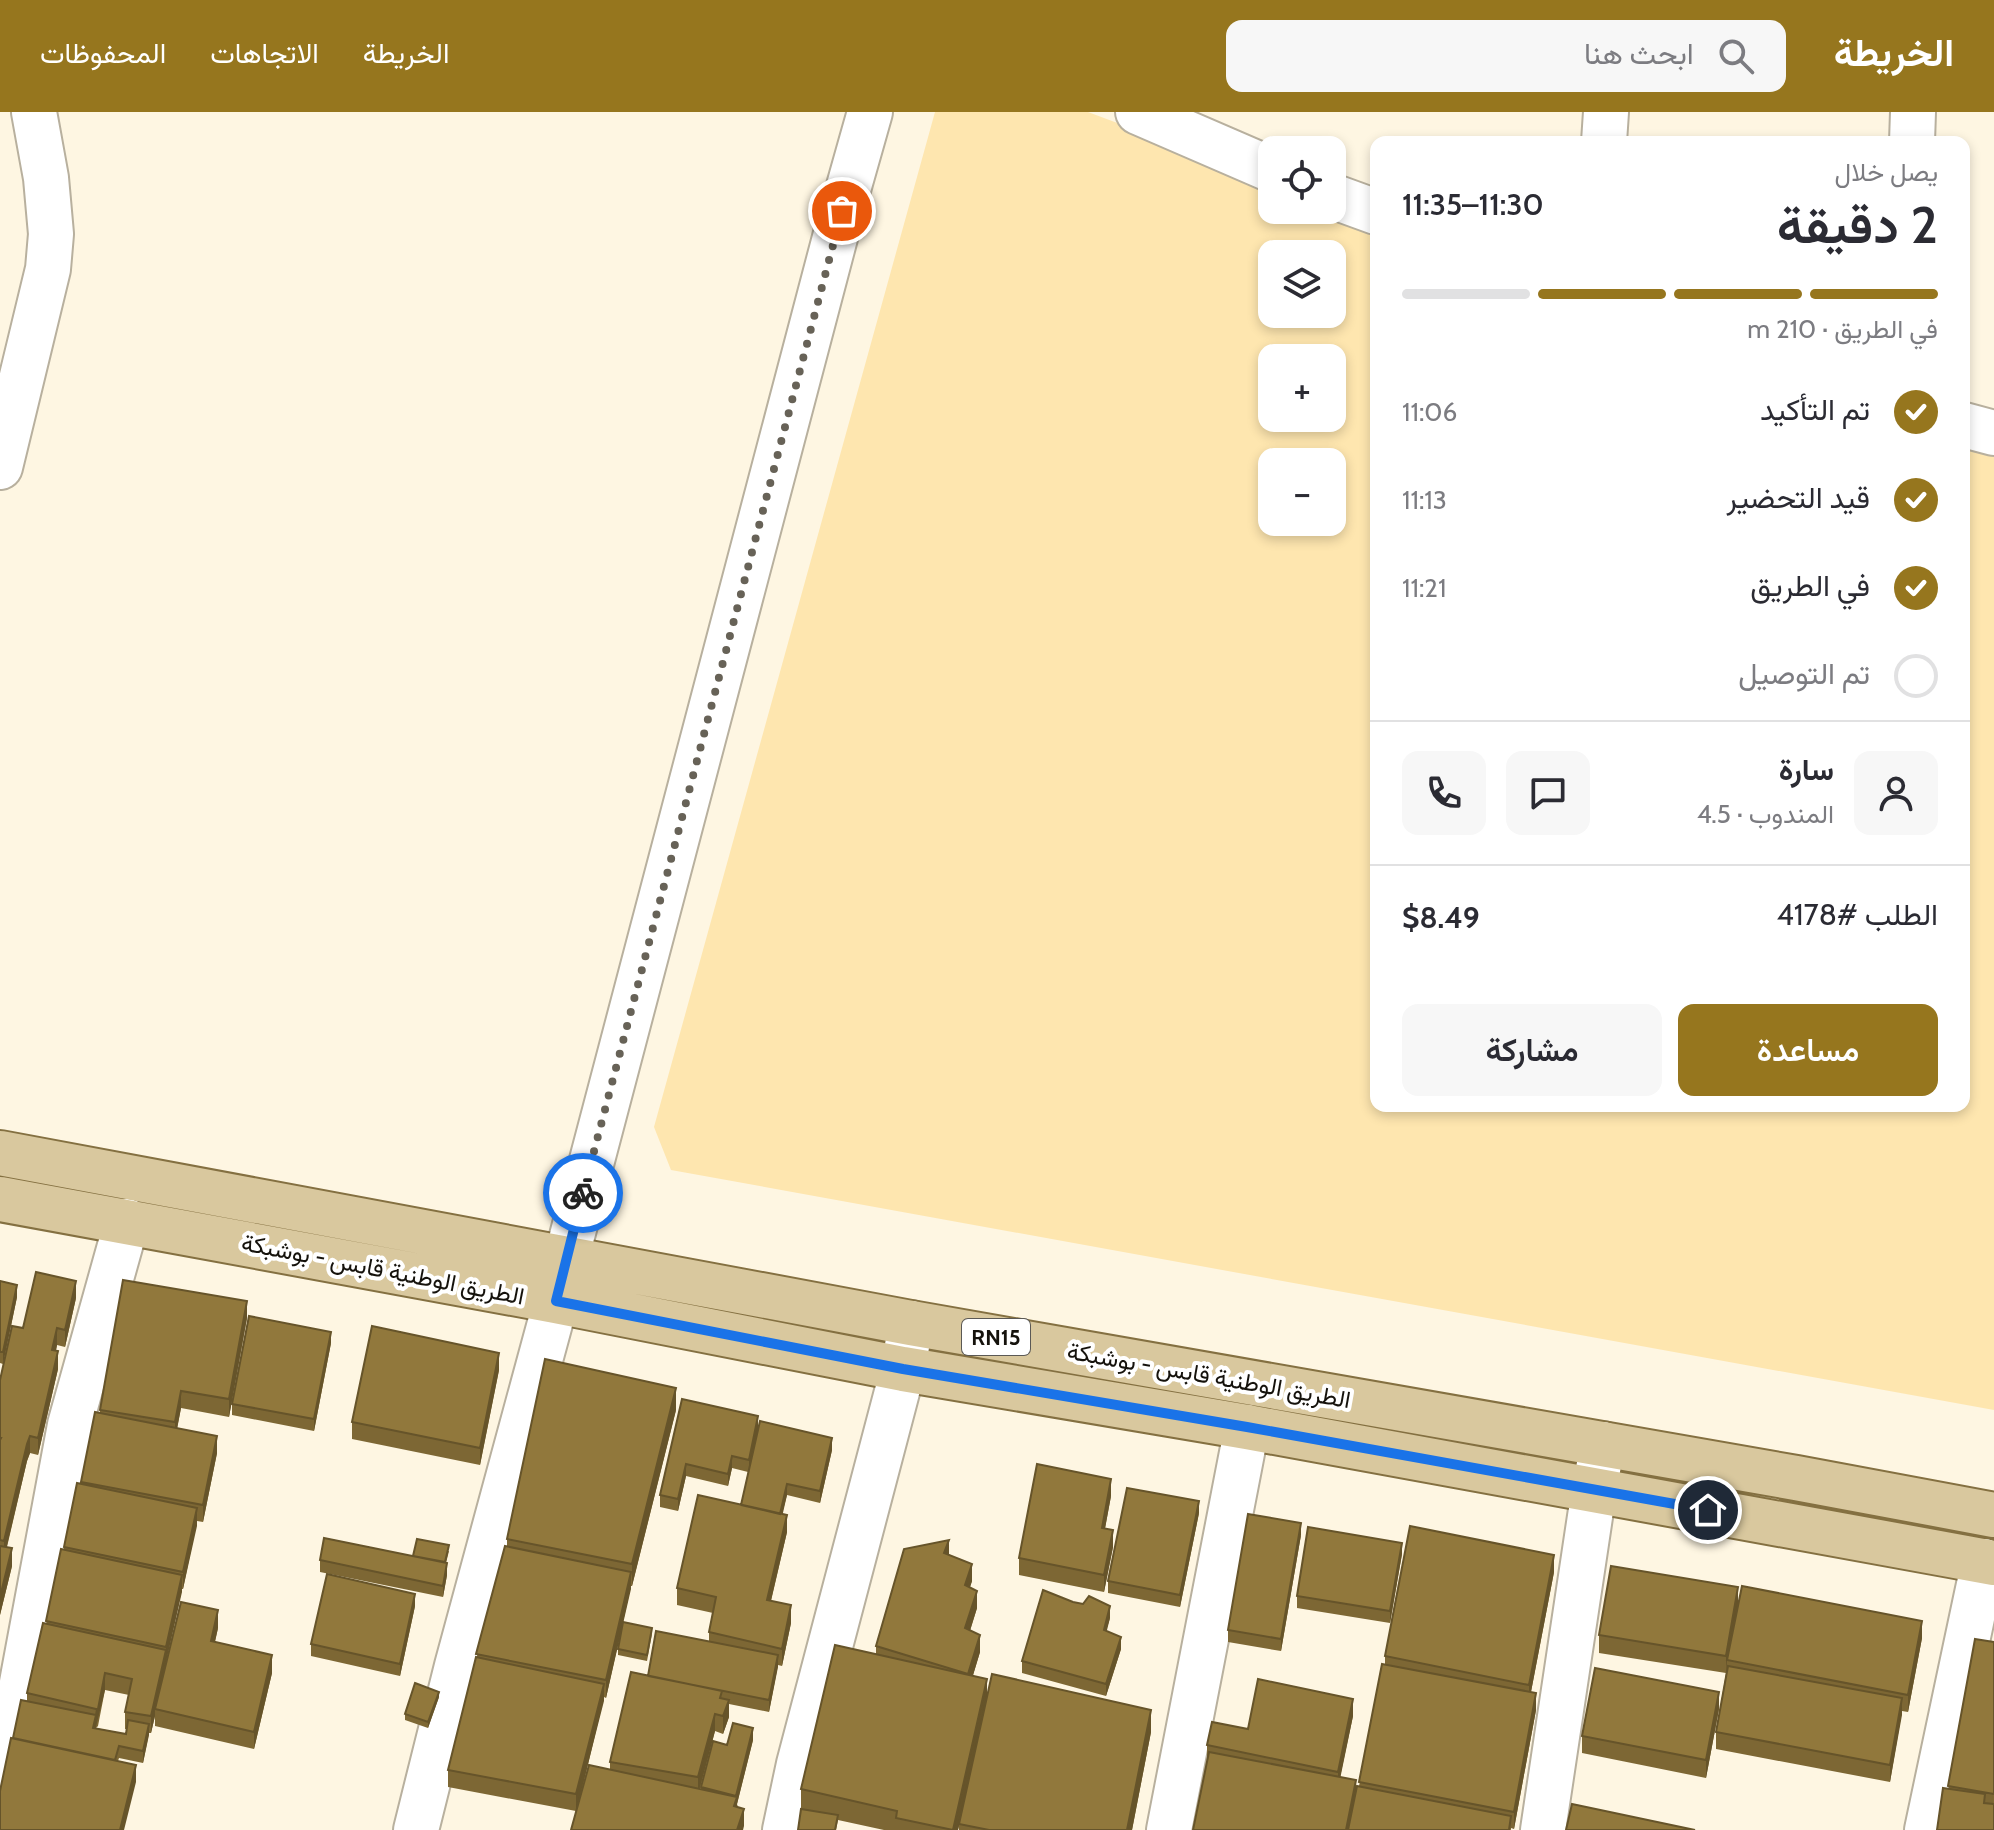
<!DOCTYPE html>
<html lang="ar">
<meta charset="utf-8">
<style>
body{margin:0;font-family:Cabin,Vazirmatn,sans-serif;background:#f7f7f7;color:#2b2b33;direction:rtl;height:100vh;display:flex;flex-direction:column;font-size:30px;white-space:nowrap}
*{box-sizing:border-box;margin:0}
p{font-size:26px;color:#7c7c81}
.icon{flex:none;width:44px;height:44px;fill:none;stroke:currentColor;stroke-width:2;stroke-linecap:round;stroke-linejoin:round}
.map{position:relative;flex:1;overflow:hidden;direction:ltr}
.panel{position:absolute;left:1370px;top:24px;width:600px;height:976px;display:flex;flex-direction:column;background:#fff;border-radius:16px;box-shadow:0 4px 12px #0003;direction:rtl}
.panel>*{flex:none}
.buttons{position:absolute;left:1258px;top:24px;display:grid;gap:16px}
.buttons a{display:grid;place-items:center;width:88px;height:88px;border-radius:16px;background:#fff;box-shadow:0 4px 12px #0003;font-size:40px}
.pin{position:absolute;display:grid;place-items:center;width:68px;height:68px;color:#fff;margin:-34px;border:4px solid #fff;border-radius:50%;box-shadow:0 2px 8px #0007}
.courier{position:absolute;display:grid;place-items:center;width:80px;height:80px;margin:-40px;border:6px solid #1a73e8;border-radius:50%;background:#fff;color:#222;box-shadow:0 2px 10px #0007}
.summary em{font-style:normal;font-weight:600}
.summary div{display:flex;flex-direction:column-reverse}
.summary{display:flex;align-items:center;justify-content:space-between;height:136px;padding:0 32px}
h1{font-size:52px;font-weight:600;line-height:60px}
.bar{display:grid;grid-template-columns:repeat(4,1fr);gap:12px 8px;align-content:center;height:96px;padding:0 32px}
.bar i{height:10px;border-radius:6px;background:#e1e1e2}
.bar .active{background:#96761e}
.bar p{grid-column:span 4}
.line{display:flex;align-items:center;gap:20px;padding:0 32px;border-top:2px solid #e1e1e2}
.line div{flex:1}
.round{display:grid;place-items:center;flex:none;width:84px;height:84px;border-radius:16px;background:#f7f7f7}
ol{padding:0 32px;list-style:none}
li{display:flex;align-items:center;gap:24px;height:88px}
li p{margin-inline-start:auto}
li .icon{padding:8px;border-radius:50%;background:#96761e;color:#fff;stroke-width:4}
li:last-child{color:#7c7c81}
li i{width:44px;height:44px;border:4px solid #e1e1e2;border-radius:50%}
.cta{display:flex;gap:16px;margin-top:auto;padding:16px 32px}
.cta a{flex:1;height:92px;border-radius:16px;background:#96761e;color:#fff;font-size:32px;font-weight:600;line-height:92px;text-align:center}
.cta a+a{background:#f7f7f7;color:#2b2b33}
header{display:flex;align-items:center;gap:48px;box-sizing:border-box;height:112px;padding:0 40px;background:#96761e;color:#fff}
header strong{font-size:38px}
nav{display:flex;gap:44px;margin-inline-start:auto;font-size:28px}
.search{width:560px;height:72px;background:#f7f7f7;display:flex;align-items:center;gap:20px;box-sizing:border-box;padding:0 28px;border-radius:16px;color:#7c7c81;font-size:30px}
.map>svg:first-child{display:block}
.green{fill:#fee6af;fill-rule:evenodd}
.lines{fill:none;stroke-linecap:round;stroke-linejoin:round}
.street-casing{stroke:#b8b09e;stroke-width:48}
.primary-casing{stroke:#847041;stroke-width:48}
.street{stroke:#fff;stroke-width:44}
.primary{stroke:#d9c89e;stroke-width:44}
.wall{fill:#7d6734;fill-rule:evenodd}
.shaded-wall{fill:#66542a}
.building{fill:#91783c;stroke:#66542a;stroke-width:2}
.done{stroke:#676257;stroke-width:8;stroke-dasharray:0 14.4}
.route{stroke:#1a73e8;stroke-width:10}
.labels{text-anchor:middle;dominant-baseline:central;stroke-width:8;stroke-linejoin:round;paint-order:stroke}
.shield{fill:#fff;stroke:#5b5955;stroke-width:2}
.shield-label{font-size:22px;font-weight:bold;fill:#15120c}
.street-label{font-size:24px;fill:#15120c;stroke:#fff}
</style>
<header>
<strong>الخريطة</strong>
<div class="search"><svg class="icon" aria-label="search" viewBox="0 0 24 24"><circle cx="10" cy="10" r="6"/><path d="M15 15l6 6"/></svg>ابحث هنا</div>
<nav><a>الخريطة</a><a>الاتجاهات</a><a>المحفوظات</a></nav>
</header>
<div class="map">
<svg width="1994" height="1718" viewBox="0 0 1994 1718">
<rect width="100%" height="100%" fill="#fef6e2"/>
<!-- green -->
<path class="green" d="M935,0H1088L1272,69V98H1332L1376,108V994H1964V330L1994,338V1298L671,1058L654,1015ZM1272,142H1332V202H1272ZM1272,246H1332V306H1272ZM1272,350H1332V410H1272Z"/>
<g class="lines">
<!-- street casing -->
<g class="street-casing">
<path id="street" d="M1138,0L1272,58
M1604,30L1606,0
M1912,30L1913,0
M1332,84L1376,100
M1964,313L1994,321
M0,355L48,157L51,122L46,66L34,0
M0,1661L16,1603L70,1313L127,1109
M416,1718L457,1554L556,1189L566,1147L842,99L870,0
M785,1718L799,1652L903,1257L911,1211
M1169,1718L1247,1315
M1543,1718L1594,1378L1603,1332
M1927,1718L1984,1449"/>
</g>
<!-- primary casing -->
<g class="primary-casing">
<path id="primary" d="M0,1041L911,1211L1796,1366L1994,1403
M0,1087L556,1189L903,1257L1247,1315L1994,1451"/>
</g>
<!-- street -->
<use href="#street" class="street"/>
<!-- primary -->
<use href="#primary" class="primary"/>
</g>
<!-- wall -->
<path class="wall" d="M0,1169L17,1185L3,1252L0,1251Z
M76,1186L65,1235L57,1233L56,1239L58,1257L38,1343L30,1341L27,1349L7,1435L12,1454L0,1503V1268L23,1216Z
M247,1206L229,1305L181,1296L177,1316L217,1341L203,1410L197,1409L183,1477H182L166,1551L218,1516L215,1530L272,1561L254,1637L155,1614V1604L151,1621H149L143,1651L119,1646L118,1649L136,1670L13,1626L27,1589V1581L46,1512L64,1435L81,1371L95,1300L100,1301V1298ZM105,1578L129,1583L125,1600V1617H127L126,1622L96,1616L98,1614Z
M331,1231L314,1319L232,1303V1292Z
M499,1258L480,1353L352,1327V1310Z
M682,1287L758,1316L832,1338L820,1391L787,1383L782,1402L787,1420L771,1489L791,1511L782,1554L778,1553L769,1600L729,1592V1605L723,1622L715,1619L700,1677H701V1675L727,1633L753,1628L737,1692L744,1714L576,1699L448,1675V1658L505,1434L507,1435V1427L676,1298L632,1474H631L606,1586L604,1585L582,1678L610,1657V1650L648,1564L709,1530V1520L713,1501L677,1493V1476L741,1393L748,1360L732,1356L728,1374L686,1364L678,1399L660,1395V1383Z
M1111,1384L1105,1416L1113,1435L1104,1480L1019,1463V1446Z
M1199,1401L1180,1495L1108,1481V1469Z
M1301,1423L1281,1539L1228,1530V1518Z
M449,1439L446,1451L447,1463L443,1485L320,1460V1448L413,1444Z
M1402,1442L1390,1511L1297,1496V1484Z
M949,1443L972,1469L970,1475L977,1496L970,1519L980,1540L973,1563L987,1585L1151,1620L1132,1718H959V1714L958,1718H884L838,1708L836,1718H798L801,1697V1677L876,1542V1534Z
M1554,1460L1531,1580L1536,1598L1514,1717L1511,1716V1718L1207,1650V1633L1248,1617L1353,1604L1340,1665L1356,1680L1359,1674L1385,1552V1544Z
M1738,1492L1922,1526L1908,1600L1902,1599L1890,1670L1716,1637V1620L1726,1561L1599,1541V1523Z
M415,1494L400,1564L311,1544V1532Z
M1110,1506L1106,1519L1121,1537L1106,1584L1022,1561V1549Z
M652,1522L647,1549L618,1543V1537Z
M1994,1530V1718L1948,1677Z
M439,1585L428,1616L405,1608V1602Z
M1719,1597L1706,1666L1582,1641V1624Z"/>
<!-- shaded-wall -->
<path class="shaded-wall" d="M76,1169V1186L65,1235V1218Z
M17,1173V1185L3,1252V1240Z
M247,1189V1206L229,1305V1287Z
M57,1216V1233L52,1255V1238Z
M331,1220V1231L314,1319V1307Z
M58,1239V1257L38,1343V1326Z
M499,1241V1258L480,1353V1336Z
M676,1276V1298L632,1474V1452Z
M181,1279V1296L175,1328V1310Z
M758,1304V1316L749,1360V1348Z
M30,1324V1341L27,1349L4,1446V1429L27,1332Z
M217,1324V1341L203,1410V1393Z
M832,1326V1338L820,1391V1379Z
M732,1344V1356L728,1374V1362Z
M686,1352V1364L678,1399V1387Z
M1111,1367V1384L1102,1433V1416Z
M787,1372V1383L780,1414V1402Z
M1199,1389V1401L1180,1495V1483Z
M197,1396V1414L183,1477V1460Z
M787,1403V1420L767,1505V1488Z
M1301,1411V1423L1281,1539V1527Z
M1113,1418V1435L1104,1480V1463Z
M949,1428V1445L944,1441Z
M1402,1431V1442L1390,1511V1499Z
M12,1436V1454L0,1503V1485Z
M1554,1443V1460L1529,1590V1573Z
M447,1451V1463L443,1485V1474Z
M972,1452V1469L965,1490V1473Z
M631,1460V1477L606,1586V1568Z
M182,1463V1480L155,1597V1604L151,1621V1604Z
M1738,1475V1492L1727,1548L1726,1561V1544Z
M977,1479V1496L965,1534V1516Z
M415,1482V1494L400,1564V1552Z
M791,1493V1511L782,1554V1537Z
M1110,1494V1506L1104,1530V1518Z
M218,1498V1516L211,1546V1529Z
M1922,1509V1526L1908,1600V1583Z
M980,1523V1540L968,1580V1562Z
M1121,1525V1537L1106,1584V1572Z
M272,1543V1561L254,1637V1620Z
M778,1543V1555L769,1600V1588Z
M105,1561V1578L93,1627V1616L96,1597Z
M987,1567V1589L958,1718H953Z
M604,1572V1589L576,1699V1682Z
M439,1580V1585L428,1616V1610Z
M1719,1580V1597L1706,1666V1648Z
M1536,1581V1598L1514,1717V1700Z
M1902,1586V1603L1890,1670V1653Z
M1353,1587V1604L1338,1677V1660Z
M729,1588V1605L723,1622V1604Z
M1151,1598V1620L1132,1718H1127Z
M715,1602V1619L698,1682V1665Z
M149,1612V1623L143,1651V1639Z
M753,1616V1628L737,1692V1702L734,1694L736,1684Z
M136,1653V1670L124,1718H120Z
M1356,1668V1685L1350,1718H1346Z
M744,1697V1714L743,1718H737Z"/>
<!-- building -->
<path class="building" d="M36,1160L76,1169L65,1218L57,1216L52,1238L58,1239L38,1326L30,1324L27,1332L4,1429L0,1428V1328L1,1326H0V1268L12,1214L23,1216Z
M123,1168L247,1189L229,1287L181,1279L175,1310L100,1298Z
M0,1169L17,1173L3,1240H0Z
M249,1204L331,1220L314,1307L232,1292Z
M372,1214L499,1241L480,1336L352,1310Z
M545,1247L676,1276L632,1452L507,1427Z
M682,1287L758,1304L749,1348L732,1344L728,1362L686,1352L678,1387L660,1383Z
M95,1300L217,1324L203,1393L81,1370Z
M760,1309L832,1326L820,1379L787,1372L780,1402L741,1393Z
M1037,1352L1111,1367L1102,1416L1113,1418L1104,1463L1019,1446Z
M77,1371L197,1396L183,1460L64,1435Z
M1127,1376L1199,1389L1180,1483L1108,1469Z
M698,1383L787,1403L767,1488L791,1493L782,1537L709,1520L716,1485L677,1476Z
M1248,1402L1301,1411L1281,1527L1228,1518Z
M1410,1414L1554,1443L1529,1573L1385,1544Z
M1308,1415L1402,1431L1390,1499L1297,1484Z
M324,1426L447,1451L443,1474L320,1448Z
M417,1427L449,1433L445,1450L413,1444Z
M949,1428L944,1441L972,1452L965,1473L977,1479L965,1516L980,1523L968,1562L876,1534L904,1437Z
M0,1434L12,1436L0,1485Z
M505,1434L631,1460L606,1568L476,1542Z
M61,1437L182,1463L166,1535L46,1509Z
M1611,1454L1738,1475L1726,1544L1599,1523Z
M327,1462L415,1482L400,1552L311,1532Z
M1742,1474L1922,1509L1908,1583L1727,1548Z
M1043,1478L1073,1490L1083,1492L1089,1484L1110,1494L1104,1518L1121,1525L1106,1572L1022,1549Z
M181,1490L218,1498L211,1529L272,1543L254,1620L155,1597Z
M623,1510L652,1516L647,1543L618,1537Z
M43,1511L166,1538L151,1604L125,1600L132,1567L105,1561L98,1597H96L27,1581Z
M656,1519L778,1543L769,1588L648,1564Z
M1975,1527L1994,1530V1682L1948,1674Z
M835,1533L987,1567L953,1718L896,1706L897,1699L801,1677Z
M476,1545L604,1572L576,1682L448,1658Z
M1382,1552L1536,1581L1514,1700L1359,1670Z
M1728,1554L1902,1586L1890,1653L1716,1620Z
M1595,1556L1719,1580L1706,1648L1582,1624Z
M631,1560L722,1579L720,1586L729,1588L723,1604L715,1602L698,1665L610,1650Z
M992,1562L1151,1598L1127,1718H989L959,1712Z
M1258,1567L1353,1587L1338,1660L1207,1633L1212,1610L1248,1617Z
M415,1571L439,1580L428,1610L405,1602Z
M21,1588L96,1603L93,1616L126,1622L128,1608L149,1612L143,1639L119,1634L115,1648L13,1626Z
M733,1611L753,1616L736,1684L701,1675L713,1629L727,1633Z
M11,1626L136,1653L120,1718H0V1679Z
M1209,1640L1356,1668L1346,1718H1193Z
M589,1653L737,1685L734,1694L744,1697L737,1718H571Z
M1357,1674L1511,1704L1509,1718H1348Z
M1943,1676L1985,1682L1984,1691L1994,1692V1718H1937Z
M1572,1692L1695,1718H1566Z
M801,1697L838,1703L835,1718H798Z"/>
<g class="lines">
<!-- done -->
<path class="done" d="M583,1081L842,99"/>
<!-- route -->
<path class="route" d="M583,1081L556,1189L903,1257L1247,1315L1708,1398"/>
</g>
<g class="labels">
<!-- shield labels -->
<rect class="shield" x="962" y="1207" width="68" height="36" rx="6"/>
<g class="shield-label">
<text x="996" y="1225">RN15</text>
</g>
<!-- street labels -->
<g class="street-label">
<text transform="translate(383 1157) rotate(11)">الطريق الوطنية قابس - بوشبكة</text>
<text transform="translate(1209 1263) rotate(10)">الطريق الوطنية قابس - بوشبكة</text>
</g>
</g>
</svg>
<div class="buttons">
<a><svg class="icon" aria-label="locate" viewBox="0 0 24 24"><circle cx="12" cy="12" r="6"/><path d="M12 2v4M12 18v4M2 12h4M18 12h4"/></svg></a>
<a><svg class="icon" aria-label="layers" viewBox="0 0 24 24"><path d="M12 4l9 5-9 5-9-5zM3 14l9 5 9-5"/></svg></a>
<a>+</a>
<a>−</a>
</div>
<div class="pin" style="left:842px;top:99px;background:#ea580c"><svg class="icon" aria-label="bag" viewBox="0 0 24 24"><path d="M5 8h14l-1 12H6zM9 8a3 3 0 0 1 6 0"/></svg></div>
<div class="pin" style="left:1708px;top:1398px;background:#1f2937"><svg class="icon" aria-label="home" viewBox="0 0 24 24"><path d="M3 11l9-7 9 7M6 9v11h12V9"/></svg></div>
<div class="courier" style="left:583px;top:1081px"><svg class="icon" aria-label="bike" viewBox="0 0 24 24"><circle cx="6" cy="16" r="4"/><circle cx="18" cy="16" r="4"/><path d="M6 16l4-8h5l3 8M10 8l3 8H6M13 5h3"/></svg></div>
<section class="panel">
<div class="summary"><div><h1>2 دقيقة</h1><p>يصل خلال</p></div><em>11:30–11:35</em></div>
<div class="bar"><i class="active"></i><i class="active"></i><i class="active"></i><i></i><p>في الطريق · 210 m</p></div>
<ol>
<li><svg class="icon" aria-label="check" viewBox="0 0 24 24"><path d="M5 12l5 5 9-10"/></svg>تم التأكيد<p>11:06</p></li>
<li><svg class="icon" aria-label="check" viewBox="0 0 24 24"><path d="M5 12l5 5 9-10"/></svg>قيد التحضير<p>11:13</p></li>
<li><svg class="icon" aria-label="check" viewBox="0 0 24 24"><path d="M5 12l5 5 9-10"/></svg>في الطريق<p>11:21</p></li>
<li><i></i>تم التوصيل</li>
</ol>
<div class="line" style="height:144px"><a class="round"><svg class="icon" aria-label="person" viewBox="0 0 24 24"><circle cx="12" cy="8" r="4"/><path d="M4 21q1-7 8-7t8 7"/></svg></a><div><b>سارة</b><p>المندوب · 4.5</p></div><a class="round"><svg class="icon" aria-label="chat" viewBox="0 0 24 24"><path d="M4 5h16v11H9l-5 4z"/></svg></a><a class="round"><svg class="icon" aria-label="phone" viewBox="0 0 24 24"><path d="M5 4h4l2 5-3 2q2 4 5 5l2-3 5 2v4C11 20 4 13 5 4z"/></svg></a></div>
<div class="line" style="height:104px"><div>الطلب #4178</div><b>$8.49</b></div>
<div class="cta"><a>مساعدة</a><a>مشاركة</a></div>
</section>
</div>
